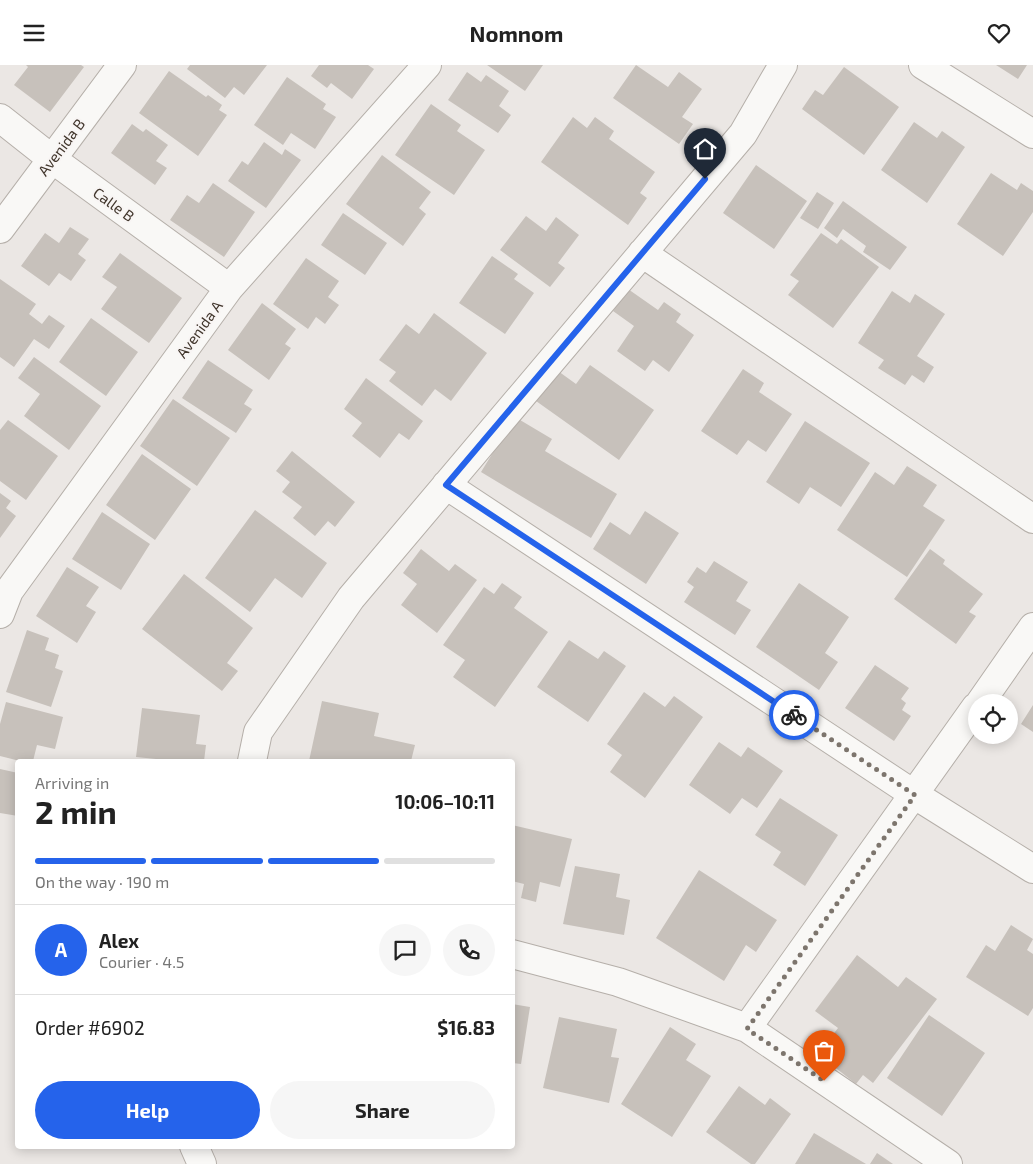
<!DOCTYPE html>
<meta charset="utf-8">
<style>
body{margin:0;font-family:"Exo 2",sans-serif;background:#f6f6f6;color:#222;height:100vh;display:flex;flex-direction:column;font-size:19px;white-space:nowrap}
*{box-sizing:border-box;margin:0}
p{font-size:16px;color:#767676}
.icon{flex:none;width:28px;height:28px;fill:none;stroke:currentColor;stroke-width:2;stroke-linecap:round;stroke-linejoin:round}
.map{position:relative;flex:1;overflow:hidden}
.side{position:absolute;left:15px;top:694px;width:500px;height:390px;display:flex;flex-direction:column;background:#fff;border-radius:5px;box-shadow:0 2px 12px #0003}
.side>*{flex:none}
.buttons{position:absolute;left:968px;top:629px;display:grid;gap:10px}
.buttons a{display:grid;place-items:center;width:50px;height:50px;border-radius:50%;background:#fff;box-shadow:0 2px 12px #0003;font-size:25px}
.pin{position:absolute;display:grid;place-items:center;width:42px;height:42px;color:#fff;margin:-51px -21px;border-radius:50% 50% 50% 0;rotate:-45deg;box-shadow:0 0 5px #0007}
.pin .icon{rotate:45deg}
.courier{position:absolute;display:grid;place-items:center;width:50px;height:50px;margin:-25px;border:4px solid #2563eb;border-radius:50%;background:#fff;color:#222;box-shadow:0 1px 6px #0007}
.overview em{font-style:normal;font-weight:700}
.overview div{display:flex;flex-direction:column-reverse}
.overview{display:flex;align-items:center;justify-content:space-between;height:85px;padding:0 20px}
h1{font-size:32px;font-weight:700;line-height:38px}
.bar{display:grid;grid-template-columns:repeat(4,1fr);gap:8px 5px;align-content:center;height:60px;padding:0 20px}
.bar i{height:6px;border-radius:4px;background:#e0e0e0}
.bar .on{background:#2563eb}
.bar p{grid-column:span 4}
.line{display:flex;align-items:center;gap:12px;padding:0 20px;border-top:1px solid #e0e0e0}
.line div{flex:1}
.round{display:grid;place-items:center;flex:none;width:52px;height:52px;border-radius:26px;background:#f6f6f6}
.action{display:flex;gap:10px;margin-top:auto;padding:10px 20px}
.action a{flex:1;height:58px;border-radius:30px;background:#2563eb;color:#fff;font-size:20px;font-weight:700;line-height:58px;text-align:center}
.action a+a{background:#f6f6f6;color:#222}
header{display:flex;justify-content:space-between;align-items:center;height:65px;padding:0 20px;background:#fff;font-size:22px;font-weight:700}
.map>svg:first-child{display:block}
.building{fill:#c7c1bb}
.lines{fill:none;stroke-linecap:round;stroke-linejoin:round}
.street-casing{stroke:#b5afa9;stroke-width:30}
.street{stroke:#f9f8f6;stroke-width:28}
.done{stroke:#7d756d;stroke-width:5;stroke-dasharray:0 9}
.route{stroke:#2563eb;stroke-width:6}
.labels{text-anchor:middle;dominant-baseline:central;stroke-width:4;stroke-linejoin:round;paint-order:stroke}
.street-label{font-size:15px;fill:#42372d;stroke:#f8f5f4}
</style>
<header><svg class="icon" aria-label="menu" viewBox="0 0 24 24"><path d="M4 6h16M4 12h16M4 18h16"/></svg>Nomnom<svg class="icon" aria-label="heart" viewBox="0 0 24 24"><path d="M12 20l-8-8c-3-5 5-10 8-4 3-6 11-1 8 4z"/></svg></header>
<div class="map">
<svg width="1033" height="1099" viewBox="0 0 1033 1099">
<rect width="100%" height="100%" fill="#ebe7e4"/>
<!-- building -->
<path class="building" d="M26,0H81L84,2L50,47L14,20L28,2Z
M190,0H267L244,30L234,22L225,33L187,4Z
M319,0H368L374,4L352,34L331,18L327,23L311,11Z
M487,0H543L525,26Z
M636,0L668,22L679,7L702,24L682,52L693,59L679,79L613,33Z
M996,0H1027L1018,14Z
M844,2L899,42L864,90L802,44L815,25L823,30Z
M169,6L206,32L208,30L222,40L219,45L227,50L198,91L139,48Z
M467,7L481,17L486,10L509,26L499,41L511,50L498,68L448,35Z
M287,12L326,39L323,44L336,52L315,84L291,68L283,80L254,60Z
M431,39L461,60L457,66L485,85L454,130L395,90Z
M573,52L587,63L595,52L614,66L609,74L655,107L640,128L647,133L628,160L541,97Z
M914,57L937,73L942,66L965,82L927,138L881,105Z
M132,59L143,67L146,64L168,80L156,96L167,103L155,120L111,88Z
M264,77L282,90L285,84L301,95L266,143L228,116L242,96L248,100Z
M382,90L431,127L419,143L426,149L403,181L346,139Z
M756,100L807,136L774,184L723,148Z
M991,108L1017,125L1021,118L1033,126V147L1003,191L957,159Z
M213,118L255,147L224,192L170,155L187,130L199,138Z
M817,127L834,138L818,164L800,153Z
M843,136L907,182L890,205L863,187L866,181L843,164L837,173L824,163Z
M343,148L387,178L365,210L321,180Z
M526,151L546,166L556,152L579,170L558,198L565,203L550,222L500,185Z
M70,162L89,174L78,189L86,195L71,216L59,208L49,221L21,201L45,168L59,178Z
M821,168L837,179L841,174L879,202L833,263L788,230L799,216L790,210Z
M120,188L182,233L149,278L101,244L117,222L102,212Z
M492,191L518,209L514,214L534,228L505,269L459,238Z
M306,193L339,216L328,232L339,240L325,259L316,252L308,264L273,239Z
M0,214L36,239L29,249L42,259L49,250L65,261L49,284L34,274L14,302L0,292Z
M628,224L658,245L664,237L681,249L676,257L694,270L669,307L653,295L645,306L617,286L634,261L613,246Z
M892,226L910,238L915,229L945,249L917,291L934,302L924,318L912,310L905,320L878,303L884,295L858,278Z
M262,238L296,264L285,279L291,283L269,315L228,285Z
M434,248L487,288L451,336L435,324L422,341L389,316L396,307L379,295L406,259L419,269Z
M91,253L138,287L106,331L59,297Z
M34,292L101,341L69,385L24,351L40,329L18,313Z
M208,295L253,325L244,339L252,344L236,368L182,333Z
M590,300L654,345L619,395L536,336L558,306L576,319Z
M743,304L764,318L759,327L792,349L766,387L748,375L737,390L701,366Z
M366,313L423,356L409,375L399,368L380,393L352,371L362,358L344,344Z
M173,334L230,373L197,421L140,381Z
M515,352L552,374L545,386L617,429L591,473L481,407Z
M8,355L58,391L26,435L0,416V365Z
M805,356L870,398L841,442L810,422L799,439L766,417Z
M292,386L355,437L335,462L328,456L315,471L293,453L302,442L282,427L290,417L276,406Z
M142,389L191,424L155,475L106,440Z
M907,401L937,420L923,441L945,455L907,512L837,465L875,407L894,420Z
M0,428L11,436L6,443L16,451L0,473Z
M255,445L327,498L302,533L275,513L250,547L205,513Z
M645,446L679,468L646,519L593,484L610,457L630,470Z
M102,447L150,479L121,525L72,494Z
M421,484L449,506L455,499L477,515L437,568L401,540L417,519L403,508Z
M930,484L945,495L943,499L983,529L969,547L976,551L956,579L894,534Z
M714,496L748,517L736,536L751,545L735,570L684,537L694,522L687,517L697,502L706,508Z
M67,502L99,522L86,541L96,547L77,578L36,551Z
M184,509L253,563L227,598L238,606L222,626L142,564Z
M502,518L522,532L514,543L548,567L495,642L453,612L465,595L443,580L484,522L494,529Z
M799,518L849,552L825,588L838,597L819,625L756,582Z
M27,565L49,573L45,585L59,590L55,603L63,606L51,642L6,627Z
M569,575L598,594L604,586L626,601L588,657L537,622Z
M875,600L909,623L901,634L906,638L902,645L911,651L894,676L845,643Z
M644,627L665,642L674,631L703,652L645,733L610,707L622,690L607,679Z
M322,636L379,648L374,671L415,680L411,696H309Z
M6,637L63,652L55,684L37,680L33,696H20L0,691V659Z
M1033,640V667L1021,659Z
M142,643L200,650L196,679L206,680L204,696H176L136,692Z
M719,677L741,692L748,682L783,706L757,743L742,733L730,749L689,720Z
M0,704L18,708V751L0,748Z
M780,733L838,770L805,821L773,800L781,787L755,770Z
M512,760L572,774L560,822L540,817L536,837L521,833L524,819L512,816Z
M575,801L620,809L616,832L630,835L624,870L563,859Z
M699,805L777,855L756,887L746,880L724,916L656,873Z
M1011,860L1033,874L1027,885L1033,889V943L1028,951L966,912L986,880L995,886Z
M857,890L898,922L906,912L937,934L873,1018L863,1010L856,1019L818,989L838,963L815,946Z
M512,939L530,942L521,999L512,998Z
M929,950L985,988L942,1051L887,1013Z
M559,952L617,964L611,992L619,993L609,1038L543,1023Z
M670,962L696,979L686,995L711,1011L672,1072L621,1039Z
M739,1021L765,1040L770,1033L791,1049L755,1099H751L706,1067Z
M814,1068L866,1099H795Z
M877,1088L893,1099H870Z"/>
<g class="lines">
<!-- street casing -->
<g class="street-casing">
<path id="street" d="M923,0L1033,69
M0,53L52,94L229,223
M0,164L122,0
M642,188L1033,454
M446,420L915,730L1033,804
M0,549L9,526L229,223L427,0
M980,638L1033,562
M252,696L258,667L351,533L743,69L783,0
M512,889L618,917L747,963L948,1099
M747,963L976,642
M194,1081L202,1099"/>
</g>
<!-- street -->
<use href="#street" class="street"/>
</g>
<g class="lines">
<!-- done -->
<path class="done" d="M794,650L915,730L747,964L824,1016"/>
<!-- route -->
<path class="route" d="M705,114L446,420L794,650"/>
</g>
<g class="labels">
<!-- street labels -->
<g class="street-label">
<text transform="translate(61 82) rotate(-53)">Avenida B</text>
<text transform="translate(114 139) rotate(36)">Calle B</text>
<text transform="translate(199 264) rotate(-54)">Avenida A</text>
</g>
</g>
</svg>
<div class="buttons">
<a><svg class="icon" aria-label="locate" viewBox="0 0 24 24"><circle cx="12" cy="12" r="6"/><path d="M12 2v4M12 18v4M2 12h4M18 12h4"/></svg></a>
</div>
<div class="pin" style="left:824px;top:1016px;background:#ea580c"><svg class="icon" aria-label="bag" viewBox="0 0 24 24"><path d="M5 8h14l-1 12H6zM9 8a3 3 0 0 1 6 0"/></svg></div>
<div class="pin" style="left:705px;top:114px;background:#1f2937"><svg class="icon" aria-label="home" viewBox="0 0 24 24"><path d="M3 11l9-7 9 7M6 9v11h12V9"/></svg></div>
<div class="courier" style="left:794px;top:650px"><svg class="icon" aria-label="bike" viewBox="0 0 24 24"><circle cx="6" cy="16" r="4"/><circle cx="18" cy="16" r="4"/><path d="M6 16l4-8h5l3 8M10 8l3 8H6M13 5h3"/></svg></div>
<section class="side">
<div class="overview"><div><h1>2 min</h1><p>Arriving in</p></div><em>10:06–10:11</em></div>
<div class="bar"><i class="on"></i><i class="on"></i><i class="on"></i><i></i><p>On the way · 190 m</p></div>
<div class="line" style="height:90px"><b class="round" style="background:#2563eb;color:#fff">A</b><div><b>Alex</b><p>Courier · 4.5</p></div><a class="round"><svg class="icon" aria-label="chat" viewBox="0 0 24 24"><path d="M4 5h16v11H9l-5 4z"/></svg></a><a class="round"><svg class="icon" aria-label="phone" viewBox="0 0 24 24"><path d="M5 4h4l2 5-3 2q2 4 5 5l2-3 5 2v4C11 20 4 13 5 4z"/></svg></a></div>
<div class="line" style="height:65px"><div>Order #6902</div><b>$16.83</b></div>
<div class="action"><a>Help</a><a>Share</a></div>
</section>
</div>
